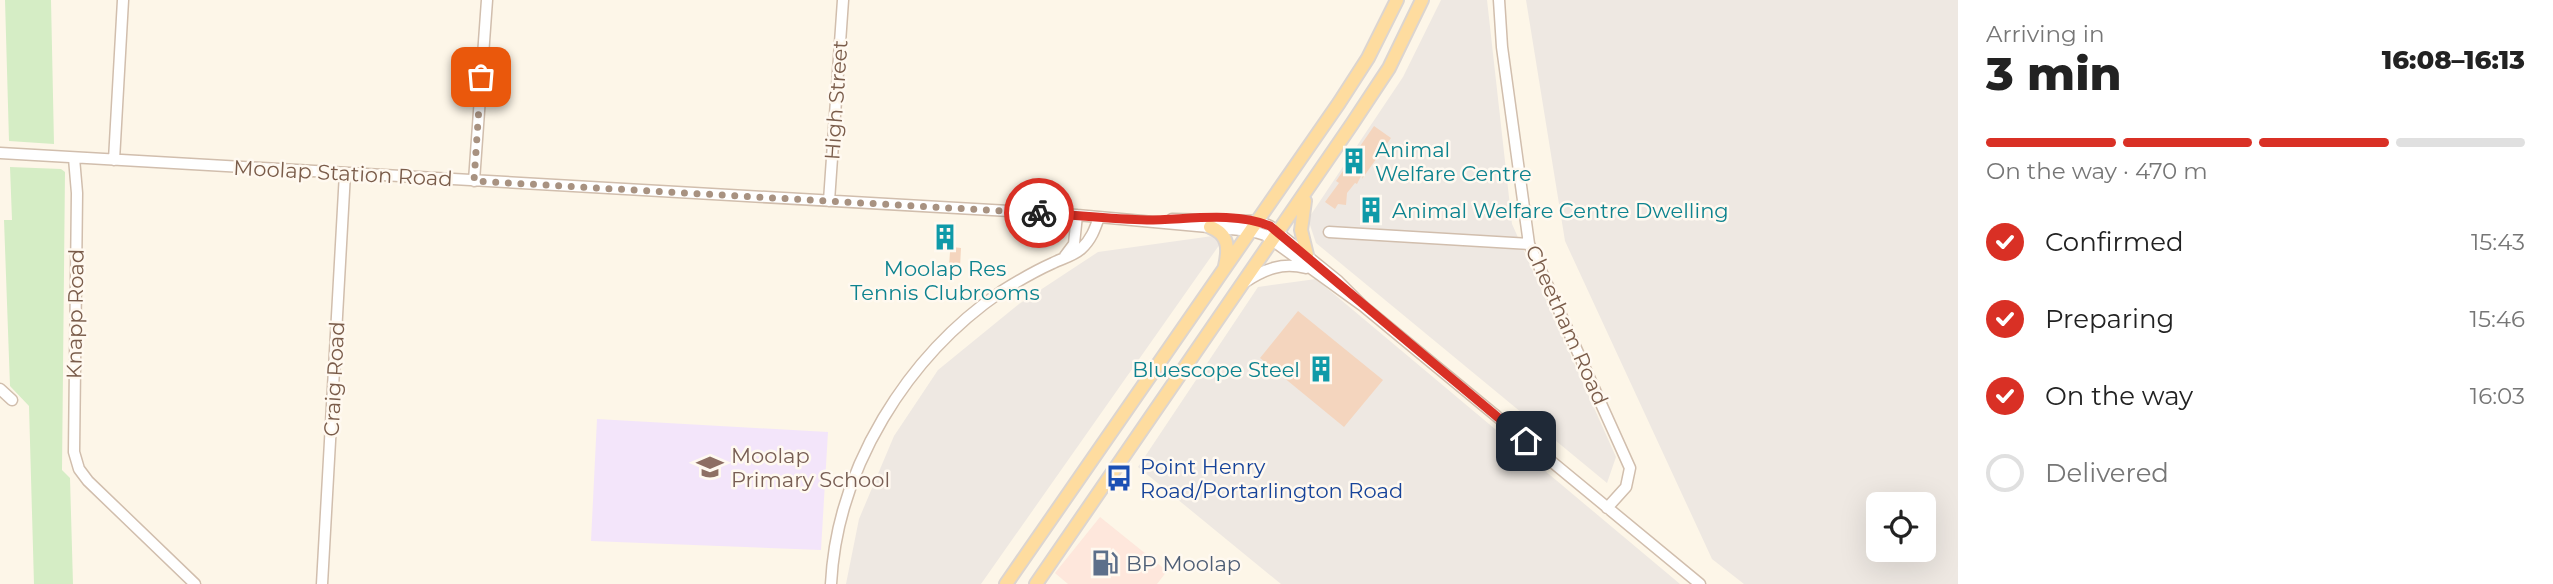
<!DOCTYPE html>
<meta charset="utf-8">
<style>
body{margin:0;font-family:Montserrat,sans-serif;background:#f2f2f2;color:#222;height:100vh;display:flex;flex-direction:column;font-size:26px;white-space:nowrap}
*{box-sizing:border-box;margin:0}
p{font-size:23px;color:#767676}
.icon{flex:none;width:38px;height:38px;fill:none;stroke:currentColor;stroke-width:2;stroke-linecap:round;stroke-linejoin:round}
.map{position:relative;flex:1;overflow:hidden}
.drawer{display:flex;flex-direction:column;background:#fff;width:595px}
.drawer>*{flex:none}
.buttons{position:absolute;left:1866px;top:492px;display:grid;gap:14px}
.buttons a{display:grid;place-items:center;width:70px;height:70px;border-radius:10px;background:#fff;box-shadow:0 7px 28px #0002;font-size:35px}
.pin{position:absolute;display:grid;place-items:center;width:60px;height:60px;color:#fff;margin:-30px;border-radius:14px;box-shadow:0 4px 10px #0006}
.courier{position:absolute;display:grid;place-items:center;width:70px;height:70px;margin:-35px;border:5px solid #d93025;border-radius:50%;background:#fff;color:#222;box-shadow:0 2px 9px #0007}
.summary em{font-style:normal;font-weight:800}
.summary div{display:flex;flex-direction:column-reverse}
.summary{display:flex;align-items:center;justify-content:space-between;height:119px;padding:0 28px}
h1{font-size:46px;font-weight:800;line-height:52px}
.bar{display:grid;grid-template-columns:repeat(4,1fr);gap:10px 7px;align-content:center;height:84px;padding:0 28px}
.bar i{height:9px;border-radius:5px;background:#e0e0e0}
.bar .on{background:#d93025}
.bar p{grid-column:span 4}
ol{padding:0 28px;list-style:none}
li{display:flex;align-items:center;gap:21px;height:77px}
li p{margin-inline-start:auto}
li .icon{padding:7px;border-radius:50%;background:#d93025;color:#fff;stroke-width:4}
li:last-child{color:#767676}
li i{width:38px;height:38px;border:4px solid #e0e0e0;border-radius:50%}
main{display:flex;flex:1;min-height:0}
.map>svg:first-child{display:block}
.commercial{fill:#fee7dc}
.industrial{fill:#eee8e2;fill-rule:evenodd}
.education{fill:#f3e5fa}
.green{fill:#d5edc5}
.building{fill:#f4d5be}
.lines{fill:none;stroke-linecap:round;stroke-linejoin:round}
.minor-casing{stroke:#d1bead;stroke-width:13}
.major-casing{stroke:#dcd5d0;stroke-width:16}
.minor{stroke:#fff;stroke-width:10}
.major{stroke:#fedc9f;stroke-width:12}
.done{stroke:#a89281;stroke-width:7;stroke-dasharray:0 12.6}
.route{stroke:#d93025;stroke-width:9}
.labels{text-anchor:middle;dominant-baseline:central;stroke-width:5;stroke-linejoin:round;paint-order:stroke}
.street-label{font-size:21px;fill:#7a5c4a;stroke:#fff9f0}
.culture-label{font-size:21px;fill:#0d838f;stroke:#fff9f0;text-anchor:start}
.education-label{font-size:21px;fill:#785e54;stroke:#fff9f0;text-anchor:start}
.transit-label{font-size:21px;fill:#164399;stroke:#fff9f0;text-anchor:start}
.service-label{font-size:21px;fill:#4e5e75;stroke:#fff9f0;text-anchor:start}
</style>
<main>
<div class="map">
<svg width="1958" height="584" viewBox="0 0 1958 584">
<rect width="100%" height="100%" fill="#fdf6e8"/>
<!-- commercial -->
<path class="commercial" d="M1100,517L1167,571L1157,584H1068L1055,573Z"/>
<!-- industrial -->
<path class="industrial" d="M1441,0H1487L1512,224L1616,457L1607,483L1316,243L1308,219L1403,77Z
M1526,0H1958V584H1744L1712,559L1565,241ZM1878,504H1923V550H1878Z
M1227,234L981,584H846L859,519L894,436L938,370L1019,304L1098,252Z
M1316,279L1680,584H1281L1138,467L1258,287Z"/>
<!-- education -->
<path class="education" d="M597,419L828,432L821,550L591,541Z"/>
<!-- green -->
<path class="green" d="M5,0H51L54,144L9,141Z
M10,167L61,169L65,172L62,470L70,478L73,584H34L29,406L10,386L4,220H12Z"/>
<!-- building -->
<path class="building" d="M1374,126L1391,138L1362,179L1363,172L1357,184L1355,183L1347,193L1346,205L1338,204L1335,209L1325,202L1339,183L1336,181Z
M942,231L954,232L952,247L961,248L960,267H949L950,252L934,251L937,232Z
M1298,311L1383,380L1344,427L1260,358Z"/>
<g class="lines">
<!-- minor casing -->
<g class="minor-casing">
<path id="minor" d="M1499,0L1502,47L1529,244L1630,468L1626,487L1607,508
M0,153L1077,215L1252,231L1265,235L1363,306
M74,158L77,193L74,452L79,469L88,481L195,584
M114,160L123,0
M474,181L487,0
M829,201L843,0
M1172,219L1258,221L1270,226L1338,281L1363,306L1700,584
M1329,232L1529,244
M1065,256L1074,244L1077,215
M1245,282C1265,269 1282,262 1306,268
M0,389L12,400
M322,584L345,173
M831,584C837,468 907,356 1002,291C1018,281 1035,271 1053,263C1063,258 1073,256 1081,249C1091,240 1095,229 1099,217"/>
</g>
<!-- major casing -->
<g class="major-casing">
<path id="major" d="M1305,201L1301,230L1307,255
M1210,227C1229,234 1229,249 1225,266
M1006,584L1339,103L1368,58L1397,0
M1036,584L1352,124L1389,68L1422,0"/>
</g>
<!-- minor -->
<use href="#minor" class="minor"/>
<!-- major -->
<use href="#major" class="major"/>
</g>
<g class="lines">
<!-- done -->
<path class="done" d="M481,77L474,181L1039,213"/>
<!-- route -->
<path class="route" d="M1039,213C1075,215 1111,219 1147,220C1186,220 1233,211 1270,226L1526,441"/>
</g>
<!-- icons -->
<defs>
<g id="building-bare" transform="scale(2.1)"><path d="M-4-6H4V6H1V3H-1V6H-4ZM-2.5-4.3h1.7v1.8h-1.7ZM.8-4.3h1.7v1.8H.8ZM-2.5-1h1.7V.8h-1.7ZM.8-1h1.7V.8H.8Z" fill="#0f9aa8" stroke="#fff9f0" stroke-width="2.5" paint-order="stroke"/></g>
<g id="school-bare" transform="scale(2.1)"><path d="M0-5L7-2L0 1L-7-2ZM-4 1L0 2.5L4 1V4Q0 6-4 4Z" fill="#8d6e63" stroke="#fff9f0" stroke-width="2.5" paint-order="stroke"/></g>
<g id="bus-bare" transform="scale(2.1)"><path d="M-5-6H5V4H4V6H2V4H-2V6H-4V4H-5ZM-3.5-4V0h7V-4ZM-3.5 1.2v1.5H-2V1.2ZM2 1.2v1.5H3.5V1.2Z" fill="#1a4fb4" stroke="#fff9f0" stroke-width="2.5" paint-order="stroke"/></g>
<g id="fuel-bare" transform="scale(2.1)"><path d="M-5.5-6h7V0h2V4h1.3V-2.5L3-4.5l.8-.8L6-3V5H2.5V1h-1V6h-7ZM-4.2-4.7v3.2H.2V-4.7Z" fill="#5c6f8a" stroke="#fff9f0" stroke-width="2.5" paint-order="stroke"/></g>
</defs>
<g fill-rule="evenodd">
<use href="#building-bare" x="1354" y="161"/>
<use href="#building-bare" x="1371" y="210"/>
<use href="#building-bare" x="945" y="237"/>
<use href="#building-bare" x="1321" y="369"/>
<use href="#school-bare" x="710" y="467"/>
<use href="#bus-bare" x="1119" y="478"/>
<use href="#fuel-bare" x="1105" y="563"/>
</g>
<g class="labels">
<!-- street labels -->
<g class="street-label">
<text transform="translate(836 100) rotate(-86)">High Street</text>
<text transform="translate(343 173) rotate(3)">Moolap Station Road</text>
<text transform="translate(75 314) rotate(-89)">Knapp Road</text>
<text transform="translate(1567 325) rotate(66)">Cheetham Road</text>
<text transform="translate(334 379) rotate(-87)">Craig Road</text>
</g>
<!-- culture labels -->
<g class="culture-label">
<text x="1375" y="149">Animal<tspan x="1375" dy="24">Welfare Centre</tspan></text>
<text x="1392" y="210">Animal Welfare Centre Dwelling</text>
<text x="945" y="268" text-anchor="middle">Moolap Res<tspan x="945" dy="24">Tennis Clubrooms</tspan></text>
<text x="1300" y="369" text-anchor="end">Bluescope Steel</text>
</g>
<!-- education labels -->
<g class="education-label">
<text x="731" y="455">Moolap<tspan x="731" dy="24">Primary School</tspan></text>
</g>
<!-- transit labels -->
<g class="transit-label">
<text x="1140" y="466">Point Henry<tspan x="1140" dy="24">Road/Portarlington Road</tspan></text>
</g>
<!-- service labels -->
<g class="service-label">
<text x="1126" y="563">BP Moolap</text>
</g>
</g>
</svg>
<div class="buttons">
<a><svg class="icon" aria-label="locate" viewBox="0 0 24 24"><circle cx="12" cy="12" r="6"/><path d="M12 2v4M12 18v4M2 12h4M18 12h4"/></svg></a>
</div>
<div class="pin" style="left:481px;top:77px;background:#ea580c"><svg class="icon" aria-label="bag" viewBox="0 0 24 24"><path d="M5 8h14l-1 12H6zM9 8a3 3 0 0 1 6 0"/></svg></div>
<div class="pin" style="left:1526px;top:441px;background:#1f2937"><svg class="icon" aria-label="home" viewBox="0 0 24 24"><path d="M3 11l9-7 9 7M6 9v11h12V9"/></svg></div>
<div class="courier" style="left:1039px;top:213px"><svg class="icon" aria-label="bike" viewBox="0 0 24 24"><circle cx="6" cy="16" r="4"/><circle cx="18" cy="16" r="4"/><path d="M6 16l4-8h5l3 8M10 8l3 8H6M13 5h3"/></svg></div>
</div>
<section class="drawer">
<div class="summary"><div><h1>3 min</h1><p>Arriving in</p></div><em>16:08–16:13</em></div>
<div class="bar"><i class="on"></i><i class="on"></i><i class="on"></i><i></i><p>On the way · 470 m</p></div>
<ol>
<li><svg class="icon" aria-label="check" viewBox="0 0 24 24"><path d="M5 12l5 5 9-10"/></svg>Confirmed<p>15:43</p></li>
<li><svg class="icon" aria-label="check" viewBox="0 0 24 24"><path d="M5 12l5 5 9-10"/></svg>Preparing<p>15:46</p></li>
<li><svg class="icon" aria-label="check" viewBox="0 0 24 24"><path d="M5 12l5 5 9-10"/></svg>On the way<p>16:03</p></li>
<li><i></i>Delivered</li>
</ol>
</section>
</main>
